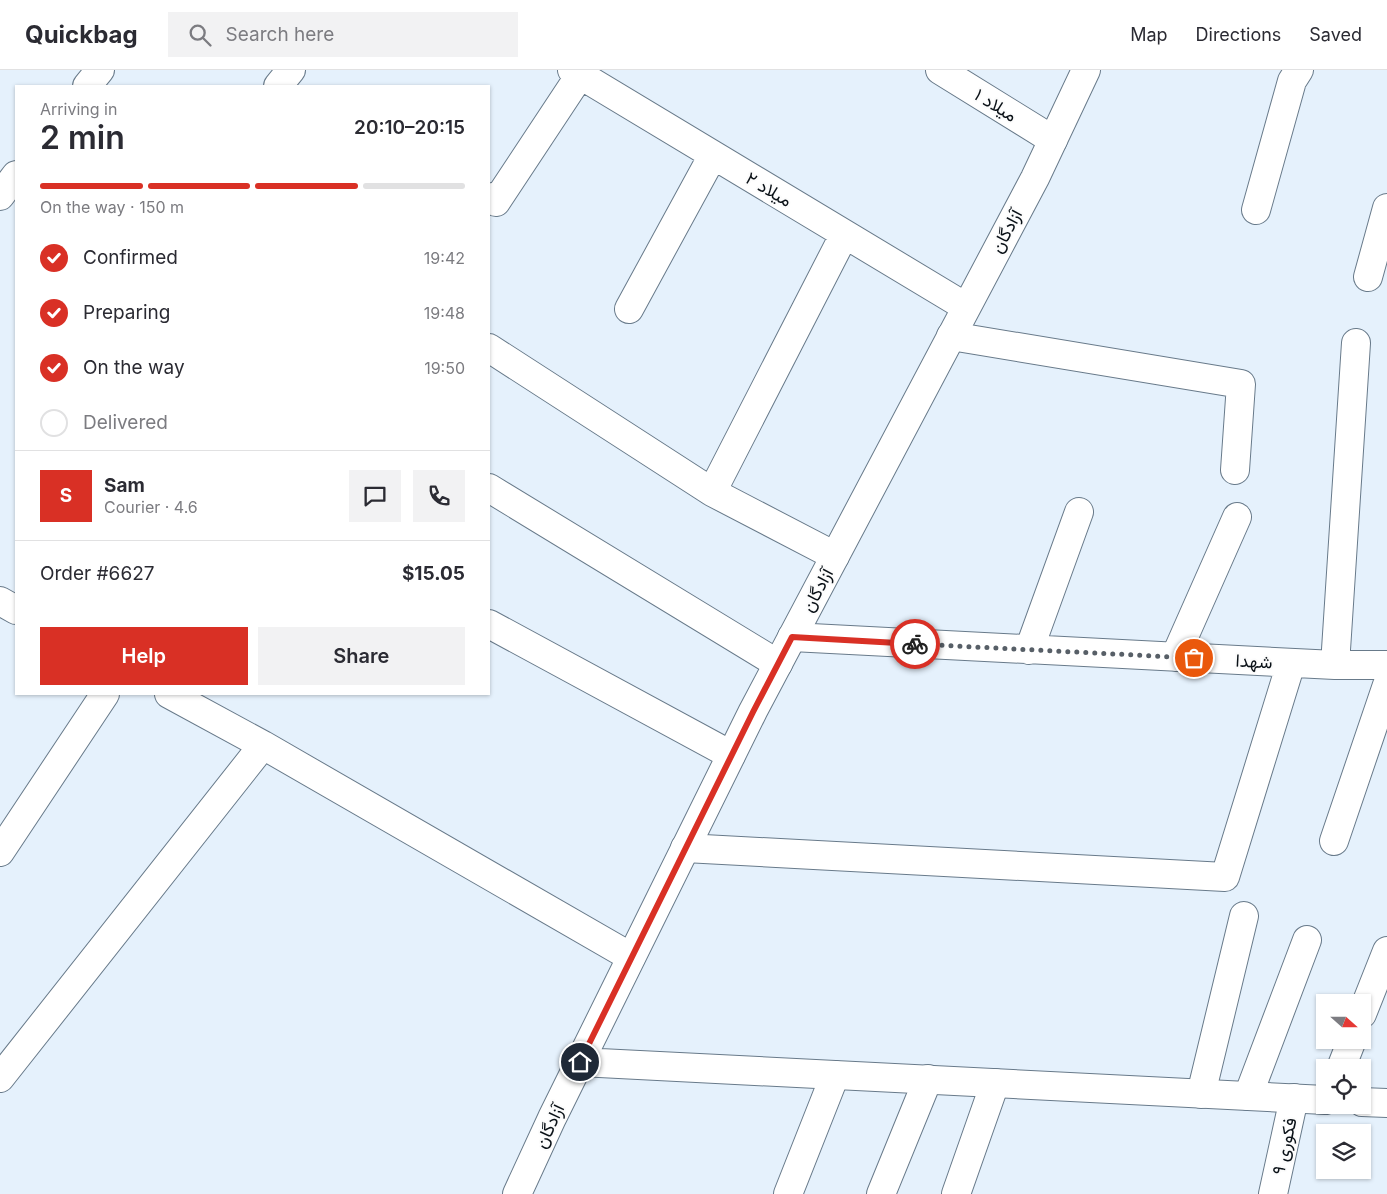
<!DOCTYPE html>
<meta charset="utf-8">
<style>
body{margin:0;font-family:Inter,Vazirmatn,sans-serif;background:#f2f2f3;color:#2b2b33;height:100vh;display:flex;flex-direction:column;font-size:19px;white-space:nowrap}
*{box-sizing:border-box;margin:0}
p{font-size:16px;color:#7c7c81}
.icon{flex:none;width:28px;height:28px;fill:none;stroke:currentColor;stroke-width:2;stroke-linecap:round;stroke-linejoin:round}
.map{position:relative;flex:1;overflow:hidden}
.drawer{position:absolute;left:15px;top:15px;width:475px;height:610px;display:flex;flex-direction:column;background:#fff;border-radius:0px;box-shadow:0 1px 4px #0004}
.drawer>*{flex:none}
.needle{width:32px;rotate:111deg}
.tools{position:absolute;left:1316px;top:924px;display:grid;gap:10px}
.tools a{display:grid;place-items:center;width:55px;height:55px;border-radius:0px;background:#fff;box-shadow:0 1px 4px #0004;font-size:25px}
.pin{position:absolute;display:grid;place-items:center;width:42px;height:42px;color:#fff;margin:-21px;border:2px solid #fff;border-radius:50%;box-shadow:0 1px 5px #0007}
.courier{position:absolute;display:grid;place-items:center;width:50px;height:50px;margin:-25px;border:4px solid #d93025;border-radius:50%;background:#fff;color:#222;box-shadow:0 1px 6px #0007}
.head em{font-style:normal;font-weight:600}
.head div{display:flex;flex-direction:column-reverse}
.head{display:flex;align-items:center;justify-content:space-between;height:85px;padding:0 25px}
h1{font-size:32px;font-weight:600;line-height:38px}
.bar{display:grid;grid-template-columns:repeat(4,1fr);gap:8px 5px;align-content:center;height:60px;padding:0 25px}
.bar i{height:6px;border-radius:4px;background:#e1e1e2}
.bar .current{background:#d93025}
.bar p{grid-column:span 4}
.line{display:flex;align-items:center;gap:12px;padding:0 25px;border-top:1px solid #e1e1e2}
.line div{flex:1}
.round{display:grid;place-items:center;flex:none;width:52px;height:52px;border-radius:0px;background:#f2f2f3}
ol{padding:0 25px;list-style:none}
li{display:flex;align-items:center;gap:15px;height:55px}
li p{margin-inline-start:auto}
li .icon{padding:5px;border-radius:50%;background:#d93025;color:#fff;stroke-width:4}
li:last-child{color:#7c7c81}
li i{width:28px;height:28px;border:2px solid #e1e1e2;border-radius:50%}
.action{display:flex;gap:10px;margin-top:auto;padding:10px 25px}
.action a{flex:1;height:58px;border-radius:0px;background:#d93025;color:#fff;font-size:20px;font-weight:600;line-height:58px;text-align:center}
.action a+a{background:#f2f2f3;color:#2b2b33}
header{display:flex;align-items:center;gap:30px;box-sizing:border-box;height:70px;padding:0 25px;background:#fff;border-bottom:1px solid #e1e1e2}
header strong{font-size:24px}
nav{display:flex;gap:28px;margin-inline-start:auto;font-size:18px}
.search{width:350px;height:45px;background:#f2f2f3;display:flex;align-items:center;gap:12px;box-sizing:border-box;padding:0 18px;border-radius:0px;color:#7c7c81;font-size:19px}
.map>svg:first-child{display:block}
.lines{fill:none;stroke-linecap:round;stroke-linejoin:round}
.minor-casing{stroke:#687a8a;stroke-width:30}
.tertiary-casing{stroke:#687a8a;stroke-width:30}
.minor{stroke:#fff;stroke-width:28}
.tertiary{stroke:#fff;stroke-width:28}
.done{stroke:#575f67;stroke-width:5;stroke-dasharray:0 9}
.route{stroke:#d93025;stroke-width:6}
.labels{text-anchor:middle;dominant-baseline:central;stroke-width:4;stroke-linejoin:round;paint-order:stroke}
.street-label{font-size:18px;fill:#0a1117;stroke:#fcfcfc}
</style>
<header>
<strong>Quickbag</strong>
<div class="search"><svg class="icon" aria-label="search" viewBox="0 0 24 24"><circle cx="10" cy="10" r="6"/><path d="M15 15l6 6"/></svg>Search here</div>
<nav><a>Map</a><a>Directions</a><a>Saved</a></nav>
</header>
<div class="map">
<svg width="1387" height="1124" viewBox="0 0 1387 1124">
<rect width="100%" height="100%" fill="#e5f1fc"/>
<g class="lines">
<!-- minor casing -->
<g class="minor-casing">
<path id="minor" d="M572,0L966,237
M940,0L1053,70
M87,16L100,0
M278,16L291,0
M0,126L16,105
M489,127L496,132L580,5
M1256,140L1292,11L1299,0
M1368,207L1387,138
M629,239L713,85
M951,266L1241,314L1235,400
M489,278L712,422L835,486
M489,418L778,594
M712,422L844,165
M0,531L16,540
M489,554L731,685
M792,567L1335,595H1387
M1029,580L1079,442
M1175,587L1237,447
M1335,595L1356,273
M169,624L263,675L631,887
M1334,771L1387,615
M685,778L1225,807L1291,593
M0,782L105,624
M1362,944L1387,881
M1341,998L1352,970
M0,1008L263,675
M1201,1024L1244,846
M1248,1026L1307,870
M788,1124L835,1005
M881,1124L928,1009
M956,1124L995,1013
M1273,1124L1294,1028"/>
</g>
<!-- tertiary casing -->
<g class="tertiary-casing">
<path id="tertiary" d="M580,992L1325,1030
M1362,1032L1387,1033
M517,1124L552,1048L753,641L1035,108L1086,0"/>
</g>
<!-- minor -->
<use href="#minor" class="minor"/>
<!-- tertiary -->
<use href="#tertiary" class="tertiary"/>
</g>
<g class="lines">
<!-- done -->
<path class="done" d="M915,574L1194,588"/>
<!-- route -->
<path class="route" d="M580,992L753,642L792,567L915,574"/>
</g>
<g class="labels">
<!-- street labels -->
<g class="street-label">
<text transform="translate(996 35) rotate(32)">میلاد ۱</text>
<text transform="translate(769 119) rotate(31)">میلاد ۲</text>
<text transform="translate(1006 161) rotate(-62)">آزادگان</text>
<text transform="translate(817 520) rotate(-62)">آزادگان</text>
<text transform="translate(1254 591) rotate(3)">شهدا</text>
<text transform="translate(549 1056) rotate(-65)">آزادگان</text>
<text transform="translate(1284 1076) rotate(-77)">فکوری ۹</text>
</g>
</g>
</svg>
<div class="tools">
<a><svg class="needle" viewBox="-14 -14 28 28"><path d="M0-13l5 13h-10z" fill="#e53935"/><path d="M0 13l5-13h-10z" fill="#7c7c81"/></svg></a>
<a><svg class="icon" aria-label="locate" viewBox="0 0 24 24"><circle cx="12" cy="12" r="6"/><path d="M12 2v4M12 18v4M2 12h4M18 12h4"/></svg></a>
<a><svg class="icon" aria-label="layers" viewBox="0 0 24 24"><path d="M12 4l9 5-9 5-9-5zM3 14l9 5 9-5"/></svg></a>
</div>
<div class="pin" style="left:1194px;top:588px;background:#ea580c"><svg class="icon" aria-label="bag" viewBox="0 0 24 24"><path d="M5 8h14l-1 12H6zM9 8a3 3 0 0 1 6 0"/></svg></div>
<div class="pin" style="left:580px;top:992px;background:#1f2937"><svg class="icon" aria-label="home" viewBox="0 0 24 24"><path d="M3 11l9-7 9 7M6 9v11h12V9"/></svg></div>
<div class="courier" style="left:915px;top:574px"><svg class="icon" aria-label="bike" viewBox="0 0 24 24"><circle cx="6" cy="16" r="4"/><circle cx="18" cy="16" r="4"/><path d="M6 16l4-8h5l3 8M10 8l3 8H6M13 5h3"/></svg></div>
<section class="drawer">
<div class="head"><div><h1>2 min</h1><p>Arriving in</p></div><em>20:10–20:15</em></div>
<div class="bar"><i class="current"></i><i class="current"></i><i class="current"></i><i></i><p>On the way · 150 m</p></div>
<ol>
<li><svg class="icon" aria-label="check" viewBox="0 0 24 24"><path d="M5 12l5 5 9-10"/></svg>Confirmed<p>19:42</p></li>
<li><svg class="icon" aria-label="check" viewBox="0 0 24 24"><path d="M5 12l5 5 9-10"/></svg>Preparing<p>19:48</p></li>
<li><svg class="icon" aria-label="check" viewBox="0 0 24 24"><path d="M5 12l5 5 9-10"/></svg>On the way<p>19:50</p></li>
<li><i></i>Delivered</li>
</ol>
<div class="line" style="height:90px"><b class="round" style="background:#d93025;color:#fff">S</b><div><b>Sam</b><p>Courier · 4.6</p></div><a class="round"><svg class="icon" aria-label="chat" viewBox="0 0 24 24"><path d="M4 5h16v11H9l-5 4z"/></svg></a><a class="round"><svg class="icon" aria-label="phone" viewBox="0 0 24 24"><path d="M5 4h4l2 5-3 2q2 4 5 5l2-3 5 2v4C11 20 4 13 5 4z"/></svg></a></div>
<div class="line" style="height:65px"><div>Order #6627</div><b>$15.05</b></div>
<div class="action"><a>Help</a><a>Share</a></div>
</section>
</div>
